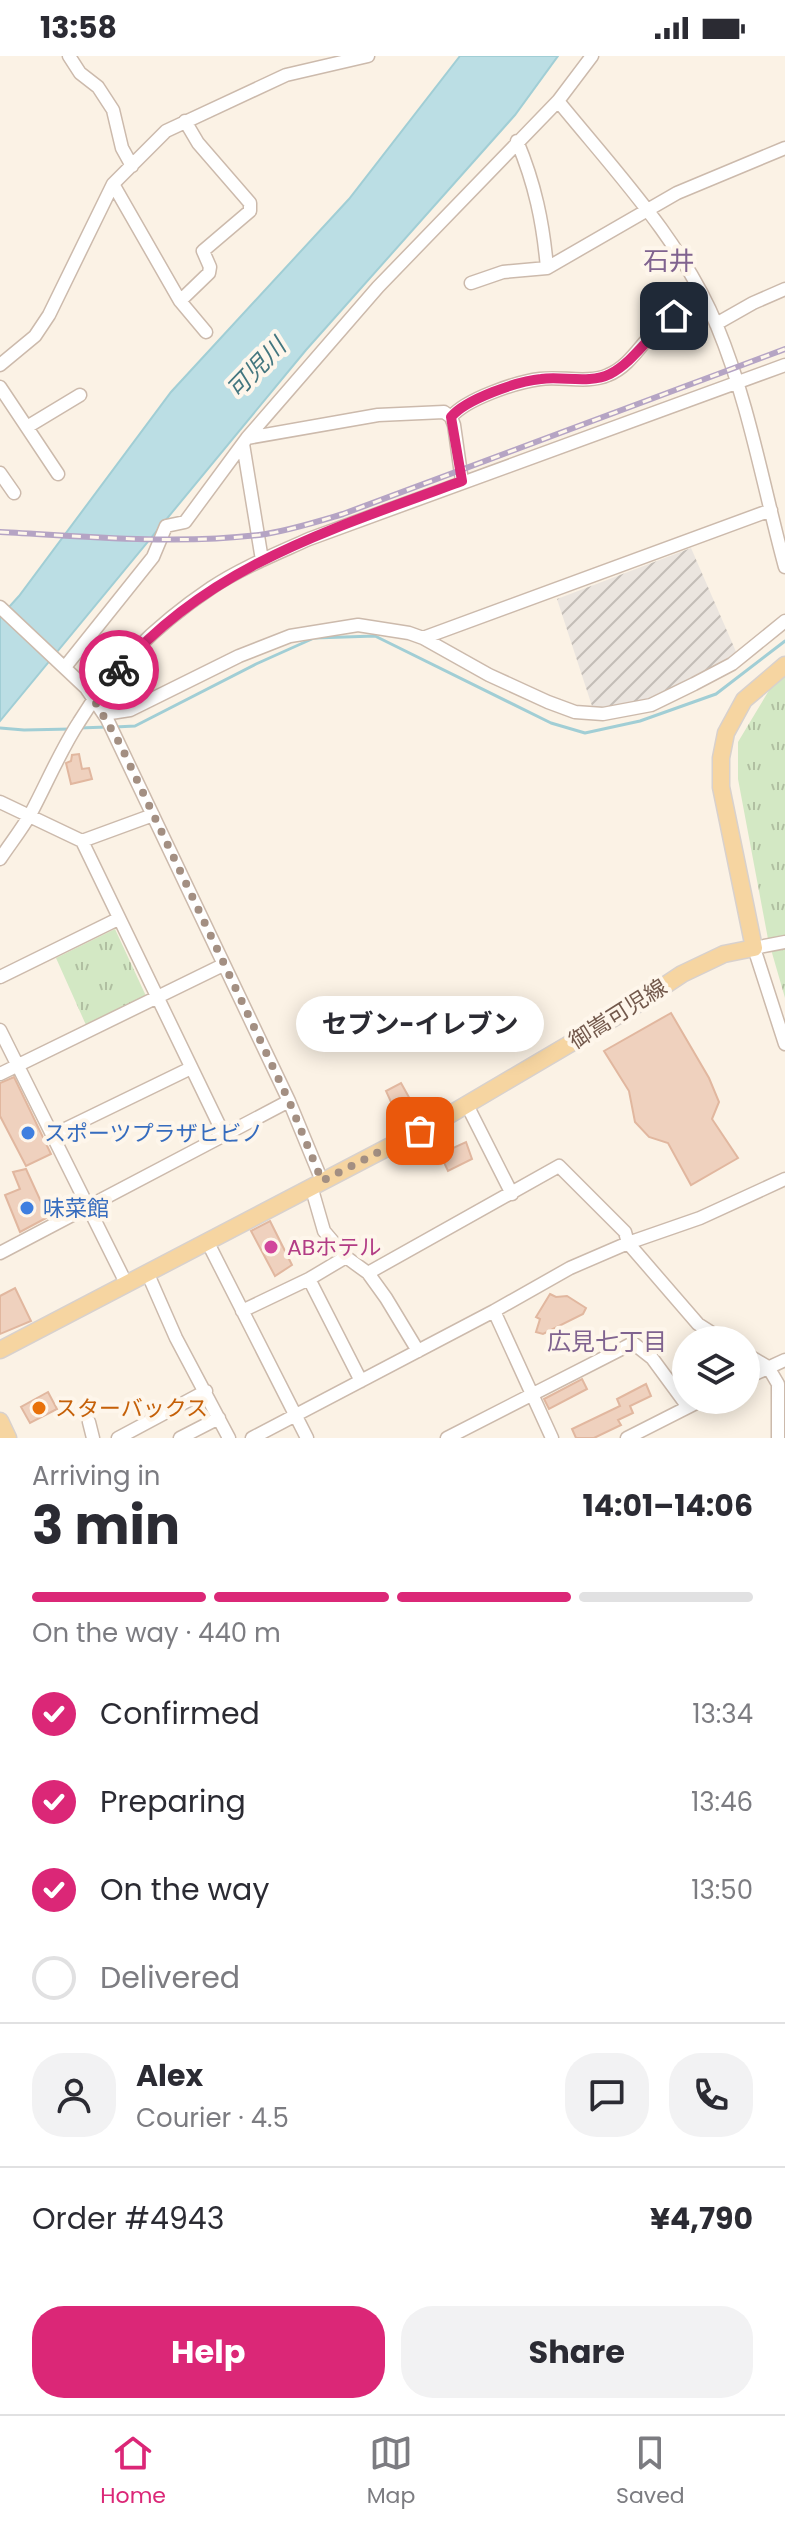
<!DOCTYPE html>
<meta charset="utf-8">
<style>
body{margin:0;font-family:Poppins,"Noto Sans JP",sans-serif;background:#f2f2f3;color:#2b2b33;height:100vh;display:flex;flex-direction:column;font-size:30px;white-space:nowrap}
*{box-sizing:border-box;margin:0}
p{font-size:26px;color:#7c7c81}
.icon{flex:none;width:44px;height:44px;fill:none;stroke:currentColor;stroke-width:2;stroke-linecap:round;stroke-linejoin:round}
.map{position:relative;height:1382px;overflow:hidden}
.sheet{display:flex;flex-direction:column;background:#fff;flex:1}
.sheet>*{flex:none}
.tools{position:absolute;left:672px;top:1270px;display:grid;gap:16px}
.tools a{display:grid;place-items:center;width:88px;height:88px;border-radius:50%;background:#fff;box-shadow:0 4px 20px #0003;font-size:40px}
.pin{position:absolute;display:grid;place-items:center;width:68px;height:68px;color:#fff;margin:-34px;border-radius:16px;box-shadow:0 4px 12px #0006}
.courier{position:absolute;display:grid;place-items:center;width:80px;height:80px;margin:-40px;border:6px solid #db2777;border-radius:50%;background:#fff;color:#222;box-shadow:0 2px 10px #0007}
.bubble{position:absolute;height:56px;border-radius:28px;background:#fff;box-shadow:0 4px 20px #0003;font-size:26px;font-weight:700;line-height:56px;text-align:center}
.overview em{font-style:normal;font-weight:700}
.overview div{display:flex;flex-direction:column-reverse}
.overview{display:flex;align-items:center;justify-content:space-between;height:136px;padding:0 32px}
h1{font-size:52px;font-weight:700;line-height:60px}
.bar{display:grid;grid-template-columns:repeat(4,1fr);gap:12px 8px;align-content:center;height:96px;padding:0 32px}
.bar i{height:10px;border-radius:6px;background:#e1e1e2}
.bar .on{background:#db2777}
.bar p{grid-column:span 4}
.line{display:flex;align-items:center;gap:20px;padding:0 32px;border-top:2px solid #e1e1e2}
.line div{flex:1}
.round{display:grid;place-items:center;flex:none;width:84px;height:84px;border-radius:32px;background:#f2f2f3}
ol{padding:0 32px;list-style:none}
li{display:flex;align-items:center;gap:24px;height:88px}
li p{margin-inline-start:auto}
li .icon{padding:8px;border-radius:50%;background:#db2777;color:#fff;stroke-width:4}
li:last-child{color:#7c7c81}
li i{width:44px;height:44px;border:4px solid #e1e1e2;border-radius:50%}
.primary-button{display:flex;gap:16px;margin-top:auto;padding:16px 32px}
.primary-button a{flex:1;height:92px;border-radius:32px;background:#db2777;color:#fff;font-size:32px;font-weight:700;line-height:92px;text-align:center}
.primary-button a+a{background:#f2f2f3;color:#2b2b33}
.status{display:flex;justify-content:space-between;align-items:center;height:56px;padding:0 40px;background:#fff;direction:ltr}
.status svg{height:22px;fill:currentColor}
.tab-bar{display:flex;justify-content:space-around;align-items:center;height:112px;border-top:2px solid #e1e1e2;background:#fff;font-size:22px;color:#7c7c81}
.tab-bar a{display:grid;justify-items:center;gap:4px}
.tab-bar .on{color:#db2777}
.map>svg:first-child{display:block}
.industrial{fill:url(#industrial-furrows)}
.park{fill:url(#park-tufts)}
.water{fill:#bbdee4;stroke:#a1ced5;stroke-width:2}
.lines{fill:none;stroke-linecap:round;stroke-linejoin:round}
.stream{stroke:#a1ced5;stroke-width:3}
.building{fill:#efd1be;stroke:#e1b79f;stroke-width:2}
.minor-casing{stroke:#ccbaac;stroke-width:15}
.major-casing{stroke:#d8d1cd;stroke-width:19}
.minor{stroke:#fff;stroke-width:12}
.major{stroke:#f6d5a1;stroke-width:16}
.rail-casing{stroke:#b5a4c4;stroke-width:6}
.rail{stroke:#fef6eb;stroke-width:3;stroke-dasharray:9;stroke-linecap:butt}
.done{stroke:#a38f82;stroke-width:8;stroke-dasharray:0 14.4}
.route{stroke:#db2777;stroke-width:10}
.shop-dot{fill:#3f7fe0;stroke:#fef6eb;stroke-width:3}
.hotel-dot{fill:#d1479c;stroke:#fef6eb;stroke-width:3}
.food-dot{fill:#e8710a;stroke:#fef6eb;stroke-width:3}
.labels{text-anchor:middle;dominant-baseline:central;stroke-width:8;stroke-linejoin:round;paint-order:stroke}
.street-label{font-size:22px;fill:#73594c;stroke:#fef6eb}
.shop-label{font-size:22px;fill:#366cbe;stroke:#fef6eb;text-anchor:start}
.hotel-label{font-size:22px;fill:#b23c85;stroke:#fef6eb;text-anchor:start}
.food-label{font-size:22px;fill:#c56008;stroke:#fef6eb;text-anchor:start}
.water-label{font-size:24px;font-style:italic;fill:#43767f;stroke:#fef6eb}
.neighbourhood-label{font-size:24px;fill:#80638f;stroke:#fef6eb}
.quarter-label{font-size:26px;fill:#80638f;stroke:#fef6eb}
</style>
<div class="status"><b>13:58</b><svg viewBox="0 0 49 12"><path d="M0 12V9h3v3zM5 12V6h3v6zM10 12V3h3v9zM15 12V0h3v12zM26 1h20v11H26zM47 4h2v5h-2z"/></svg></div>
<div class="map">
<svg width="785" height="1382" viewBox="0 0 785 1382">
<defs>
<pattern id="industrial-furrows" width="10" height="10" patternUnits="userSpaceOnUse" patternTransform="scale(2)"><rect width="10" height="10" fill="#ebe5df"/><path d="M-1 1l2-2M0 10L10 0M9 11l2-2" fill="none" stroke="#c3bdb7"/></pattern>
<pattern id="park-tufts" width="24" height="20" patternUnits="userSpaceOnUse" patternTransform="scale(2)"><rect width="24" height="20" fill="#d3e8c4"/><path d="M3 7l-1-3M5 7V3M7 7l1-3M15 17l-1-3M17 17v-4M19 17l1-3" fill="none" stroke="#b0bfa1"/></pattern>
</defs>
<rect width="100%" height="100%" fill="#fbf2e5"/>
<!-- industrial -->
<path class="industrial" d="M691,492L737,598L659,641L621,652L600,653L592,650L557,543Z"/>
<!-- park -->
<path class="park" d="M785,620V942L768,883L738,723V686L771,631Z
M115,873L146,940L86,969L56,902Z"/>
<!-- water -->
<path class="water" d="M460,0H558L515,59L306,294L0,665V561L19,540L171,336L349,143Z"/>
<g class="lines">
<!-- stream -->
<path class="stream" d="M115,671L135,670L256,608L314,582L375,580L551,667L585,677L640,665L716,638L785,585
M0,672L24,674L71,673
M79,672L107,671"/>
</g>
<!-- building -->
<path class="building" d="M79,698L82,713L89,712L92,723L71,728L66,707L71,705L72,699Z
M671,957L709,1022L719,1046L712,1063L738,1102L691,1129L668,1087L649,1081L635,1066L629,1035L604,995Z
M14,1021L51,1098L26,1110L0,1060V1027Z
M401,1027L420,1061L402,1070L386,1035Z
M466,1086L472,1103L448,1115L440,1098Z
M26,1113L48,1161L20,1176L5,1139L20,1133L13,1116Z
M270,1165L292,1209L275,1220L251,1175Z
M15,1232L31,1265L0,1278V1240Z
M550,1238L556,1241L567,1240L586,1252L583,1258L543,1278L536,1276L540,1263L536,1261Z
M582,1323L587,1333L549,1353L544,1343Z
M646,1328L651,1340L630,1350L633,1357L618,1364L621,1369L594,1382H576L572,1373L620,1350L617,1343Z
M48,1336L57,1353L30,1367L21,1351Z"/>
<g class="lines">
<!-- minor casing -->
<g class="minor-casing">
<path id="minor" d="M69,0L80,17L98,31L113,54L122,92L132,110
M558,45C615,115 682,185 717,270C749,347 763,430 785,511
M517,85C535,128 543,166 547,212
M113,128L180,245L206,276
M471,227L503,216L547,212L677,137L785,92
M180,245L209,217L210,211L203,195L250,155V147L198,87L185,65
M716,268L753,247L785,233
M0,309L35,280L49,259L113,128L166,75L286,19L368,0
M0,331L58,418
M451,361C466,343 516,326 540,323C561,320 588,328 608,319C631,310 643,284 661,269C674,258 690,253 706,247
M27,371L80,339
M247,382L378,359L444,356L451,361L454,369L462,425
M243,388L262,504
M0,417L14,437
M0,551L86,632L107,663L289,1045L322,1125
M423,582L771,454
M65,611L153,501L166,470L185,466L247,382L378,231L558,45L592,0
M104,658L130,654L239,600L290,580L358,569L409,577L423,582L489,619L548,646L575,656L603,658L651,649L694,628L732,608L785,565
M0,746L82,785L224,1079
M82,785L153,759
M0,803C10,788 22,773 31,757C47,727 60,695 79,666C111,613 159,567 211,532C241,512 276,498 309,483L785,309
M785,886L754,892L785,988
M0,921L118,863
M0,974L127,1229
M0,1018L223,909
M467,1049L512,1138
M53,1079L191,1012
M311,1130L324,1175L346,1201L368,1217L386,1242L418,1295
M207,1185L307,1382
M0,1197L289,1045
M147,1216L176,1282L229,1382
M368,1217L559,1110L625,1176L628,1187L698,1268L723,1284
M309,1223L361,1325
M242,1255L309,1223L346,1201
M494,1255L552,1382
M746,1298L768,1311L778,1328V1382
M746,1322L785,1304
M89,1366L93,1382
M118,1382L206,1335
M180,1382L219,1362
M252,1382L494,1255L570,1212L628,1187L700,1162L785,1123
M447,1382L633,1287L652,1302L688,1351
M627,1382L702,1344"/>
</g>
<!-- major casing -->
<g class="major-casing">
<path id="major" d="M0,1294L444,1062L634,950L682,918L724,898L754,892L721,731V702L726,677L744,644L785,609
M0,1365L8,1382"/>
</g>
<!-- minor -->
<use href="#minor" class="minor"/>
<!-- major -->
<use href="#major" class="major"/>
<!-- rail casing -->
<g class="rail-casing">
<path id="rail" d="M0,476C86,480 174,489 259,479C288,475 316,466 343,458L785,293"/>
</g>
<!-- rail -->
<use href="#rail" class="rail"/>
</g>
<g class="lines">
<!-- done -->
<path class="done" d="M119,614L94,644L120,688L289,1045L322,1125L420,1075"/>
<!-- route -->
<path class="route" d="M119,614C210,508 336,472 462,425L451,361C466,343 518,325 541,323C562,320 590,328 610,318C635,305 651,276 674,260"/>
</g>
<!-- markers -->
<g class="shop-dot">
<circle cx="28" cy="1077" r="8"/>
<circle cx="27" cy="1152" r="8"/>
</g>
<circle class="hotel-dot" cx="271" cy="1191" r="8"/>
<circle class="food-dot" cx="39" cy="1352" r="8"/>
<g class="labels">
<!-- street labels -->
<g class="street-label">
<text transform="translate(618 958) rotate(-32)">御嵩可児線</text>
</g>
<!-- shop labels -->
<g class="shop-label">
<text x="44" y="1077">スポーツプラザヒビノ</text>
<text x="43" y="1152">味菜館</text>
</g>
<!-- hotel labels -->
<g class="hotel-label">
<text x="287" y="1191">ABホテル</text>
</g>
<!-- food labels -->
<g class="food-label">
<text x="55" y="1352">スターバックス</text>
</g>
<!-- water labels -->
<g class="water-label">
<text transform="translate(256 312) rotate(-46)">可児川</text>
</g>
<!-- neighbourhood labels -->
<g class="neighbourhood-label">
<text x="607" y="1285">広見七丁目</text>
</g>
<!-- quarter labels -->
<g class="quarter-label">
<text x="669" y="205">石井</text>
</g>
</g>
</svg>
<div class="tools">
<a><svg class="icon" aria-label="layers" viewBox="0 0 24 24"><path d="M12 4l9 5-9 5-9-5zM3 14l9 5 9-5"/></svg></a>
</div>
<div class="pin" style="left:420px;top:1075px;background:#ea580c"><svg class="icon" aria-label="bag" viewBox="0 0 24 24"><path d="M5 8h14l-1 12H6zM9 8a3 3 0 0 1 6 0"/></svg></div>
<div class="pin" style="left:674px;top:260px;background:#1f2937"><svg class="icon" aria-label="home" viewBox="0 0 24 24"><path d="M3 11l9-7 9 7M6 9v11h12V9"/></svg></div>
<div class="courier" style="left:119px;top:614px"><svg class="icon" aria-label="bike" viewBox="0 0 24 24"><circle cx="6" cy="16" r="4"/><circle cx="18" cy="16" r="4"/><path d="M6 16l4-8h5l3 8M10 8l3 8H6M13 5h3"/></svg></div>
<div class="bubble" style="left:296px;top:940px;width:248px">セブン-イレブン</div>
</div>
<section class="sheet">
<div class="overview"><div><h1>3 min</h1><p>Arriving in</p></div><em>14:01–14:06</em></div>
<div class="bar"><i class="on"></i><i class="on"></i><i class="on"></i><i></i><p>On the way · 440 m</p></div>
<ol>
<li><svg class="icon" aria-label="check" viewBox="0 0 24 24"><path d="M5 12l5 5 9-10"/></svg>Confirmed<p>13:34</p></li>
<li><svg class="icon" aria-label="check" viewBox="0 0 24 24"><path d="M5 12l5 5 9-10"/></svg>Preparing<p>13:46</p></li>
<li><svg class="icon" aria-label="check" viewBox="0 0 24 24"><path d="M5 12l5 5 9-10"/></svg>On the way<p>13:50</p></li>
<li><i></i>Delivered</li>
</ol>
<div class="line" style="height:144px"><a class="round"><svg class="icon" aria-label="person" viewBox="0 0 24 24"><circle cx="12" cy="8" r="4"/><path d="M4 21q1-7 8-7t8 7"/></svg></a><div><b>Alex</b><p>Courier · 4.5</p></div><a class="round"><svg class="icon" aria-label="chat" viewBox="0 0 24 24"><path d="M4 5h16v11H9l-5 4z"/></svg></a><a class="round"><svg class="icon" aria-label="phone" viewBox="0 0 24 24"><path d="M5 4h4l2 5-3 2q2 4 5 5l2-3 5 2v4C11 20 4 13 5 4z"/></svg></a></div>
<div class="line" style="height:104px"><div>Order #4943</div><b>¥4,790</b></div>
<div class="primary-button"><a>Help</a><a>Share</a></div>
</section>
<nav class="tab-bar">
<a class="on"><svg class="icon" aria-label="home" viewBox="0 0 24 24"><path d="M3 11l9-7 9 7M6 9v11h12V9"/></svg>Home</a>
<a><svg class="icon" aria-label="map" viewBox="0 0 24 24"><path d="M3 6l6-2 6 2 6-2v14l-6 2-6-2-6 2zM9 4v14M15 6v14"/></svg>Map</a>
<a><svg class="icon" aria-label="saved" viewBox="0 0 24 24"><path d="M7 4h10v16l-5-4-5 4z"/></svg>Saved</a>
</nav>
